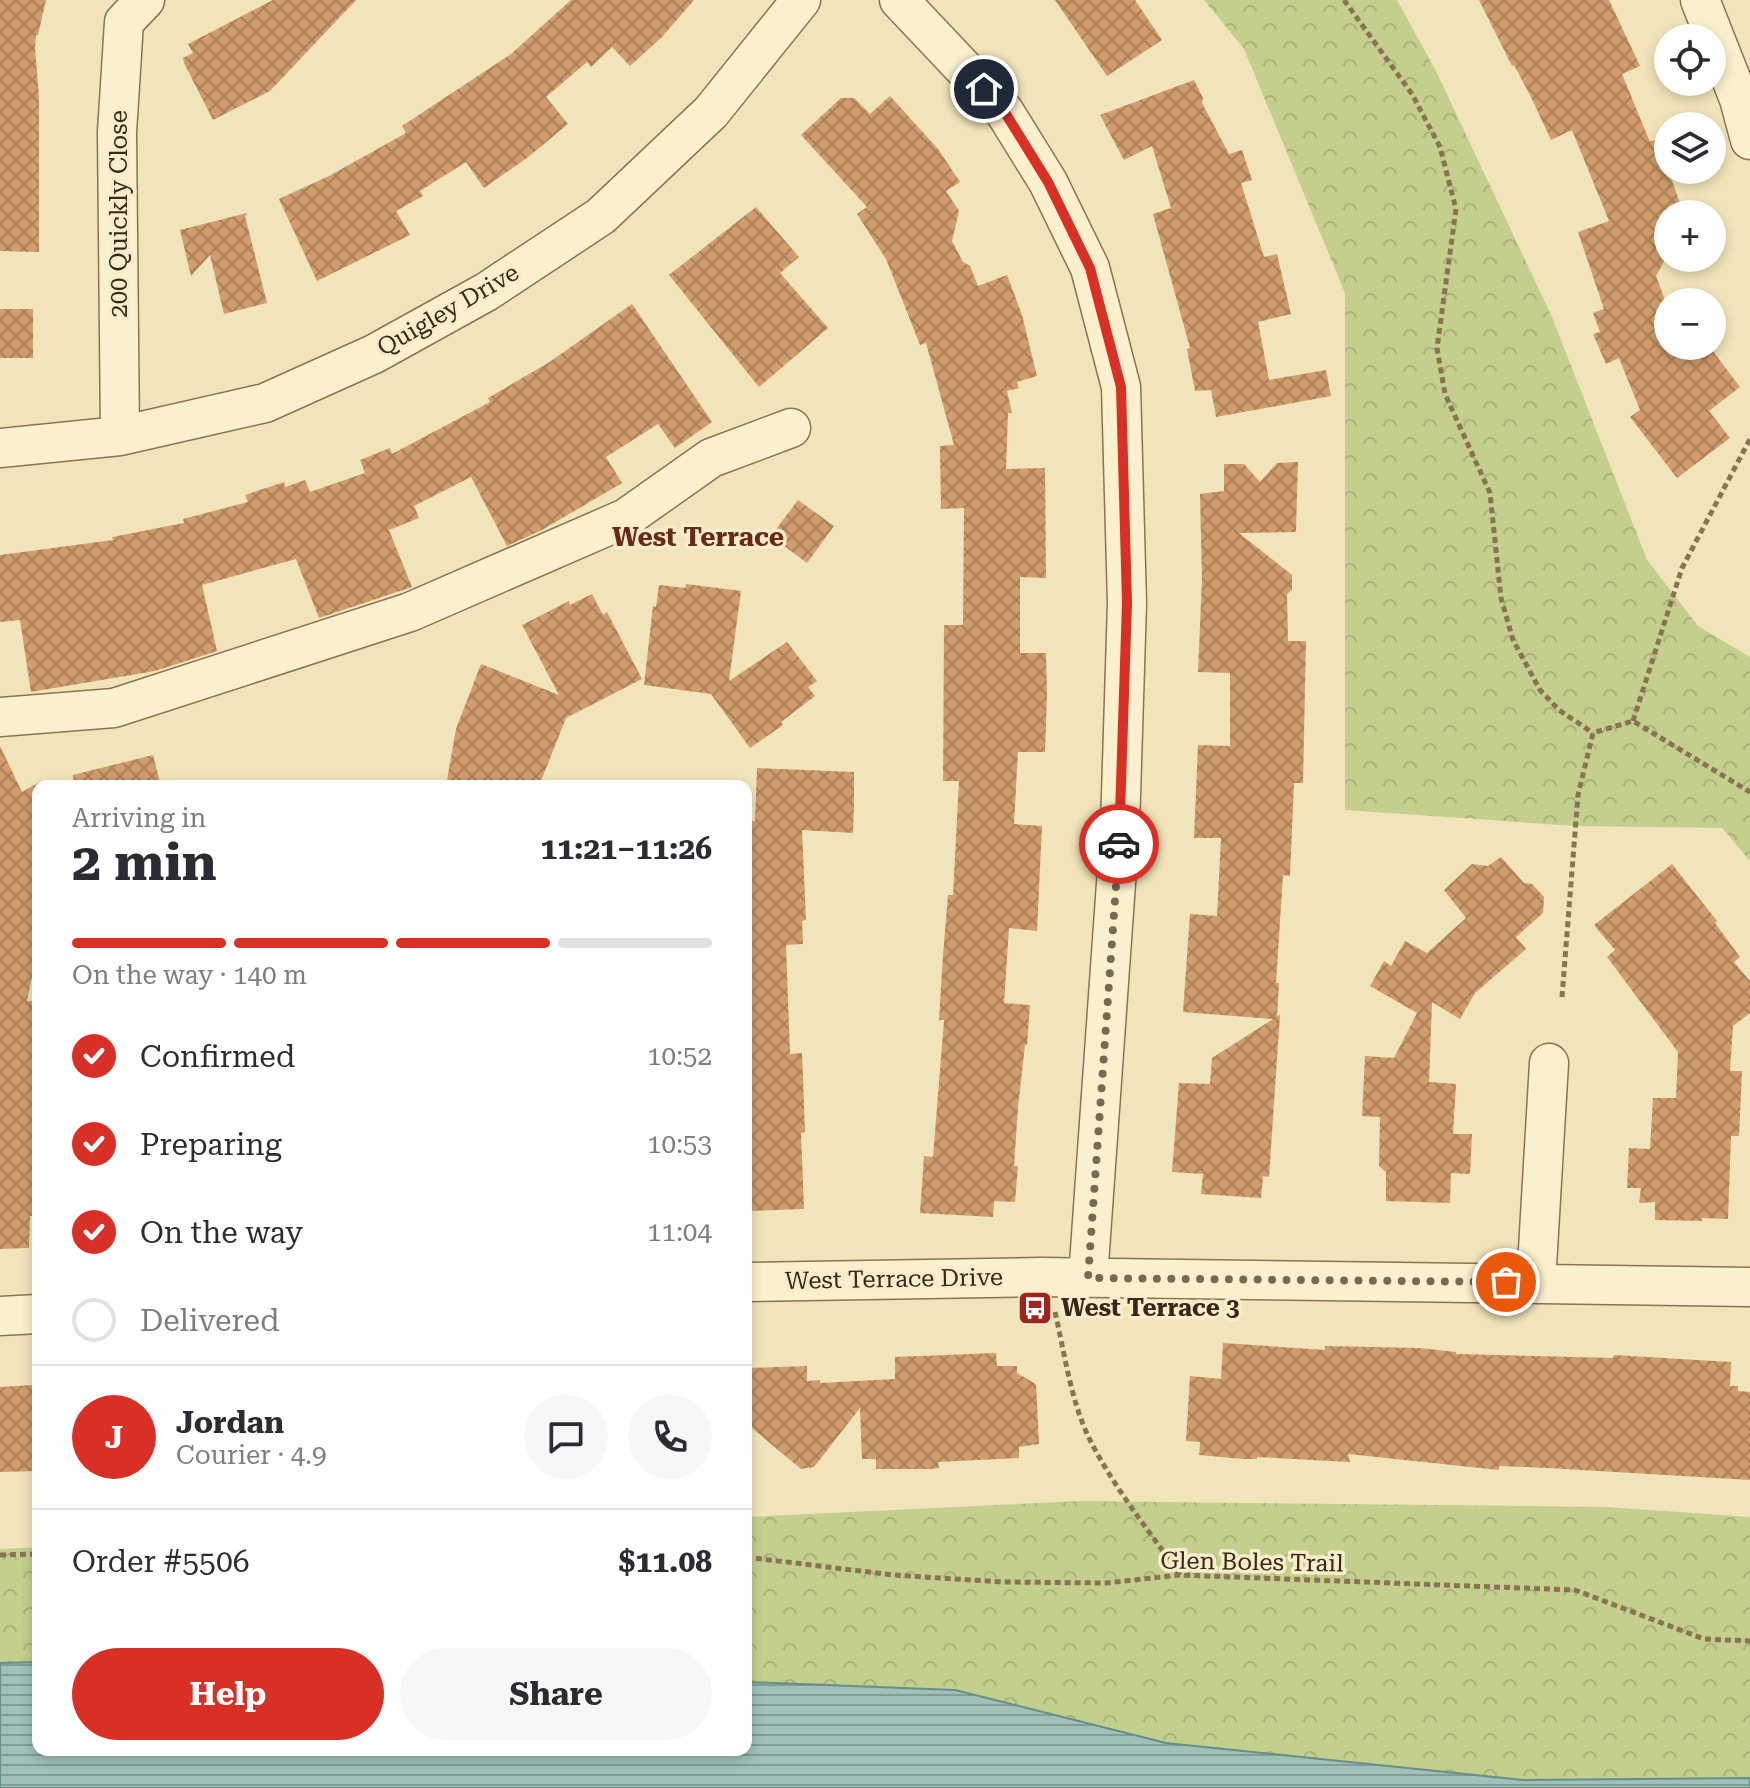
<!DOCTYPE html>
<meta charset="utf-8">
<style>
body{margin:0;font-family:"Roboto Serif",serif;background:#f7f7f7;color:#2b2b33;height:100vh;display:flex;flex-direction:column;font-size:30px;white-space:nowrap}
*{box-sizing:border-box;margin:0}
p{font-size:26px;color:#7c7c81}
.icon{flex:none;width:44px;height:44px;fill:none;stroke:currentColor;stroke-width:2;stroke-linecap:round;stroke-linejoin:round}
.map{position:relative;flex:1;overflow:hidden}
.details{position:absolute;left:32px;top:780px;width:720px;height:976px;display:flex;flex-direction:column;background:#fff;border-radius:16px;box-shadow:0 4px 12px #0003}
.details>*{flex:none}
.buttons{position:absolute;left:1654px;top:24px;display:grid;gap:16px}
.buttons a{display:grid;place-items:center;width:72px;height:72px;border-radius:50%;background:#fff;box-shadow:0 4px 12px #0003;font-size:40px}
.pin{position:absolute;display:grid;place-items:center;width:68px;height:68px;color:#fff;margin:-34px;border:4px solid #fff;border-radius:50%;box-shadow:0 2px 8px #0007}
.courier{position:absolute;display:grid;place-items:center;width:80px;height:80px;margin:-40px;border:6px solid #d93025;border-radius:50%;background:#fff;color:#222;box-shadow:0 2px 10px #0007}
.head em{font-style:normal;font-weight:700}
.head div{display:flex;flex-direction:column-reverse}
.head{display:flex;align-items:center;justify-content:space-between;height:136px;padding:0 40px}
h1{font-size:52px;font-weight:700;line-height:60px}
.bar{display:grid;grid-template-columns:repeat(4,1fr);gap:12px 8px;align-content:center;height:96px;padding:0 40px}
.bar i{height:10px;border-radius:6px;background:#e1e1e2}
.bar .selected{background:#d93025}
.bar p{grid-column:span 4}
.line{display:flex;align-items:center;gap:20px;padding:0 40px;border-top:2px solid #e1e1e2}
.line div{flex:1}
.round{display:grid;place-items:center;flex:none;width:84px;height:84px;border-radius:42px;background:#f7f7f7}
ol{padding:0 40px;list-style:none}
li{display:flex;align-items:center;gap:24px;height:88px}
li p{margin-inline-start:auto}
li .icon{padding:8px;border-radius:50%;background:#d93025;color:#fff;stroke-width:4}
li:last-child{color:#7c7c81}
li i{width:44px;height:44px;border:4px solid #e1e1e2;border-radius:50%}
.primary-button{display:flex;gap:16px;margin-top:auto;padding:16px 40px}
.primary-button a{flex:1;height:92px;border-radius:48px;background:#d93025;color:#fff;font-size:32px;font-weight:700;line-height:92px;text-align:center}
.primary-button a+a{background:#f7f7f7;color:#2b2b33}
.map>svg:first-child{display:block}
.park{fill:url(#park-crowns)}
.water{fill:url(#water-rules);stroke:#668f87;stroke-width:2}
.building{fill:url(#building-cross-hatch)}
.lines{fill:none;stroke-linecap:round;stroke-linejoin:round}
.minor-casing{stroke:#897353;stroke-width:41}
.path{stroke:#897353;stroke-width:5;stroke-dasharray:6 4;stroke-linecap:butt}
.minor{stroke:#fbf0cd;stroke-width:38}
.done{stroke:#776a52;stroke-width:8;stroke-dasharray:0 14.4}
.route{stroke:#d93025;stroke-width:10}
.labels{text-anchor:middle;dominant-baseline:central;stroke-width:7;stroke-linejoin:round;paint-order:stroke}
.street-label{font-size:24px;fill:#36291a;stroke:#f8edca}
.poi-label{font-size:24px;font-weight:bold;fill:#36291a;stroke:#f8edca;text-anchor:start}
.neighbourhood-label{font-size:26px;font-weight:bold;fill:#662b16;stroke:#f8edca}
</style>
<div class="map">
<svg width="1750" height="1788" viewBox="0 0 1750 1788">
<defs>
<pattern id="park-crowns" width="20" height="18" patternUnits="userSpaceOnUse" patternTransform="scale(2)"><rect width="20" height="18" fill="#c4cf8e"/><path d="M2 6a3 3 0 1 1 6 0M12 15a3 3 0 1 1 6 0" fill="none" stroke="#a9b27a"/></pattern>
<pattern id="water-rules" width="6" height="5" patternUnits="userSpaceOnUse" patternTransform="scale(2)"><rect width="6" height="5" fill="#9fc1b9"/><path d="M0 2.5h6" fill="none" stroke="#829d96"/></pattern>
<pattern id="building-cross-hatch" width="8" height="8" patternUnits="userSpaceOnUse" patternTransform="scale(2)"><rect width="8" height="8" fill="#d29d6d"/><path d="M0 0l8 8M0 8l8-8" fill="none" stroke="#ab8059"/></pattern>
</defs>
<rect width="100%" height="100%" fill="#f1e4ba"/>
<!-- park -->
<path class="park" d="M1204,0H1397L1436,71L1552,317L1647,560L1698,626L1750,657V861L1722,828L1575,826L1345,810V293L1244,49Z
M1079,1501L1607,1507L1750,1517V1778L1523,1780L1166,1743L955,1690L746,1682V1517Z
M38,1547V1662L0,1663V1549Z"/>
<!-- water -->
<path class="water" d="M38,1662V1750H746V1682L955,1690L1166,1743L1523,1780L1750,1778V1788H0V1663Z"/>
<!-- building -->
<path class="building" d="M0,0H46L38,35H36L35,48L39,98V252L0,251Z
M273,0H356L270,91L213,120L184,63L183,58L193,53L188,44Z
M571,0H694L662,37L630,66L612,47L591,67L587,62L546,97L568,124L527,158L484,188L466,162L420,191L423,196L396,211L410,235L317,281L279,199L329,176L406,133L402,126L511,54Z
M1055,0H1135L1162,40L1107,76Z
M1479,0H1609L1640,66L1622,74L1650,142L1668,134V170L1684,214H1668V237L1660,240L1666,258L1656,276L1668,308V346H1709L1740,387L1709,411L1730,438L1677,478L1630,417L1640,410L1619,358L1606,364L1593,334L1600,332L1593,313L1604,309L1578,232L1609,221L1572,130L1551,140L1530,95L1514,65L1512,66Z
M1194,80L1203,98L1202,103L1229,154L1242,150L1252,180L1241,183L1264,257L1277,254L1291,314L1258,322L1269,380L1326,370L1331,396L1216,417L1211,390L1195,391L1187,349L1190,348L1153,214L1171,208L1152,146L1124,160L1100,115Z
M890,96L938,149L960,182L946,191L959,211L952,241L963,262L970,266L978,286L1007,275L1022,315L1037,376L1017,382L1019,388L1007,391L1012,413H1008L1006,469L1045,468L1046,578L1020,577V653H1046L1047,694L1045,752H1018L1014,824L1042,826L1037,931L1009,928L1004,1003L1030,1005L1027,1045H1025L1018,1107L1014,1166H1018L1015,1202L994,1201L993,1217L920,1213L924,1156L933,1157L944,1020H939L943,955L948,895H953L959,781H943L944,625H963L964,508L941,509L940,446L954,445L926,343L920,345L886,259L857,214L867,207L801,135L841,98H854L870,114Z
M756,207L799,257L780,273L828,328L759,387L669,275Z
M247,213L245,216L267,303L224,314L210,255L191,276L180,230Z
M632,304L712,422L675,448L658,424L606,457L622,483L542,530L507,546L471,477L414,506L419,518L389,530L412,587L319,618L296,559L202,585L217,651L155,671L31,692L20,620L0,622V555L113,540L112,537L184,523L183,519L248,502L245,495L284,482L285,487L305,480L310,492L365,473L360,460L390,448L392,454L490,402L488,398L548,363Z
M0,309H33V358H0Z
M1298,462L1296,532L1239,533L1292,575V590L1287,594L1288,641H1306L1303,783H1294L1290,876L1283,875L1276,983H1279L1277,1016L1280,1015L1269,1177L1263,1176L1261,1198L1201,1194L1203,1174L1172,1172L1179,1083L1210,1084L1212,1058L1273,1019L1183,1012L1190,914L1217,916L1221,838H1194L1198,745L1230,746V673L1198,672L1202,578L1200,494L1224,491V464H1244L1260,482L1277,463Z
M798,500L834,526L807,563L771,536Z
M686,584L741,591L729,681L787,642L817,681L808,687L815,696L781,722L783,725L750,748L711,694L644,685L653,606L656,607L659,585L685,588Z
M592,594L603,615L607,612L642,679L566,718L539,786H446L456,729L481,664L559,695L522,625L569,601L570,605Z
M0,746L22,792L38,783V948L27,1001H38V1042H34L38,1128V1216H30L29,1248L0,1249Z
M153,755L161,786H74L73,775Z
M757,768L854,772V803L853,833L802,830L806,920L802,921L803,944L786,945L790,1054L802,1053L805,1132L801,1133L804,1209L746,1211V872H748L752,821H755Z
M1501,857L1524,883L1532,884L1544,897L1543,913L1516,937L1526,949L1475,993L1460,1019L1432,1002L1429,1082L1456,1084L1453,1134H1472L1470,1174L1451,1173L1450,1203L1386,1201V1172L1379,1166L1380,1117L1362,1116L1365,1056L1394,1058L1417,1013L1370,986L1384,961L1391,966L1405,941L1427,953L1466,918L1444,890L1472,864L1488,866Z
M1672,864L1717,921L1715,923L1740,957L1734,962L1750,981V1013L1733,1026L1730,1071H1742L1739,1136H1731L1728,1219L1702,1218V1221L1655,1220V1202L1639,1203L1641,1188H1627L1629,1148L1650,1149L1653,1098H1676L1678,1052L1607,957L1615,950L1594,925Z
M1223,1343L1325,1350V1346L1419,1348L1456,1352V1354L1613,1358L1614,1355L1731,1362L1730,1386H1738V1391L1750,1392V1480L1548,1468L1499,1466V1470L1348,1454L1350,1462L1257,1457V1459H1243L1199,1455L1200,1442L1186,1441L1190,1376L1221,1379Z
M996,1353L997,1366H1017V1373L1036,1384L1039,1444L1019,1447V1458L938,1462L939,1468L931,1469H876V1459H862L860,1408L814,1467L801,1469L746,1423V1368L807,1366V1381L820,1380V1383L895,1379V1357Z
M33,1385L34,1399H38V1471L0,1472V1387Z"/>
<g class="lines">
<!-- minor casing -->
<g class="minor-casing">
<path id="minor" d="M899,0L1004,111L1048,182L1090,268L1121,387L1127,603L1120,827L1088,1278
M1700,0L1739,99L1750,140
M120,436L117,132L124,22L145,0
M0,448L120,436L265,403L374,354L486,292L601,216L711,112L801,0
M0,717L114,708L410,612L626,518L711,458L791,428
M746,1282L1041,1277L1750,1287
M1536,1283L1549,1063
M0,1316L38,1314"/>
</g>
<!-- path -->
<path class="path" d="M1344,0L1412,94L1440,147L1456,209L1437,348L1445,394L1490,493L1501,598L1513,640L1540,690L1559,710L1593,733
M1633,721L1682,568L1750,439
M1562,997L1578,795L1593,733L1633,721L1750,792
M1055,1312C1065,1355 1071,1403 1091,1442C1115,1489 1150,1532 1180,1575
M0,1555L38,1554
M746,1557L893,1575L1004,1582L1106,1583L1180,1575L1575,1590L1704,1639L1750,1641"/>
<!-- minor -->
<use href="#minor" class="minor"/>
</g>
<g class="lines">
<!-- done -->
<path class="done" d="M1119,844L1088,1278L1506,1282"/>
<!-- route -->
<path class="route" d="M984,89L1004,111L1048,182L1090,268L1121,387L1127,603L1119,844"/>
</g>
<!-- icons -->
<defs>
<g id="bus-square" transform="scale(1.8)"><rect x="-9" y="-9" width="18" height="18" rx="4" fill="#9c251f" stroke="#f8edca"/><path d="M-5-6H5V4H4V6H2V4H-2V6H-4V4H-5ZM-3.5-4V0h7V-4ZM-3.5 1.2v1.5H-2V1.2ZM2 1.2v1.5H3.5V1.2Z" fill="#fff"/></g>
</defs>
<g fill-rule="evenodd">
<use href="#bus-square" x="1035" y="1308"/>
</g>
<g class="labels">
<!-- street labels -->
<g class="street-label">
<text transform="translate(119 214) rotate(-90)">200 Quickly Close</text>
<text transform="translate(448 310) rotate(-30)">Quigley Drive</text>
<text transform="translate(894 1279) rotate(-1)">West Terrace Drive</text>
<text transform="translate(1252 1562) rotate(1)">Glen Boles Trail</text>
</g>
<!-- poi labels -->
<g class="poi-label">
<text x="1061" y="1308">West Terrace 3</text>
</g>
<!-- neighbourhood labels -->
<g class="neighbourhood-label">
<text x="698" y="537">West Terrace</text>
</g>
</g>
</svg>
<div class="buttons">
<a><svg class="icon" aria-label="locate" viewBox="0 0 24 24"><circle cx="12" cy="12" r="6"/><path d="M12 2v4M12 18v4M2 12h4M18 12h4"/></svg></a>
<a><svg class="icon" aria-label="layers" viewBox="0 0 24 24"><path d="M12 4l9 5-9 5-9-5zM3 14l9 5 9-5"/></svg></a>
<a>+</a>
<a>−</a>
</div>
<div class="pin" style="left:1506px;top:1282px;background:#ea580c"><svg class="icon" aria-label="bag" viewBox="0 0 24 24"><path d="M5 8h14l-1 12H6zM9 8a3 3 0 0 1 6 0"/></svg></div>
<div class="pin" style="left:984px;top:89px;background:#1f2937"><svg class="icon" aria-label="home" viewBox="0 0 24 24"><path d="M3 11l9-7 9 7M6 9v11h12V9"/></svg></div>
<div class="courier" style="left:1119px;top:844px"><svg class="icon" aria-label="car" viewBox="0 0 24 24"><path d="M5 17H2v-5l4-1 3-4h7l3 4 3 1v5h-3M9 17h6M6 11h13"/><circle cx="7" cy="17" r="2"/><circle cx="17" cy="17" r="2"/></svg></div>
<section class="details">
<div class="head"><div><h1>2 min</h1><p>Arriving in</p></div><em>11:21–11:26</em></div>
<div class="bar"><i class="selected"></i><i class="selected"></i><i class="selected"></i><i></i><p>On the way · 140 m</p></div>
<ol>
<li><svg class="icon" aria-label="check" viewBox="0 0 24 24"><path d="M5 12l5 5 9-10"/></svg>Confirmed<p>10:52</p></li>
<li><svg class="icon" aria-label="check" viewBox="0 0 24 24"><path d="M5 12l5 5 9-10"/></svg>Preparing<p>10:53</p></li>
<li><svg class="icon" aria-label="check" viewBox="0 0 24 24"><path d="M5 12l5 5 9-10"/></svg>On the way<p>11:04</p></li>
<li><i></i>Delivered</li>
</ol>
<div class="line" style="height:144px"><b class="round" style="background:#d93025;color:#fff">J</b><div><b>Jordan</b><p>Courier · 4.9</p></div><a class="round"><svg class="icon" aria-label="chat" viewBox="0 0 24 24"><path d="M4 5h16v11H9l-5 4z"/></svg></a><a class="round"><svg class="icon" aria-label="phone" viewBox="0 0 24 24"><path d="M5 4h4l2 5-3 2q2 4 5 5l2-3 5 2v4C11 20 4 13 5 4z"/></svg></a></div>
<div class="line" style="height:104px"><div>Order #5506</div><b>$11.08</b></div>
<div class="primary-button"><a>Help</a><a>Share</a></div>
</section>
</div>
